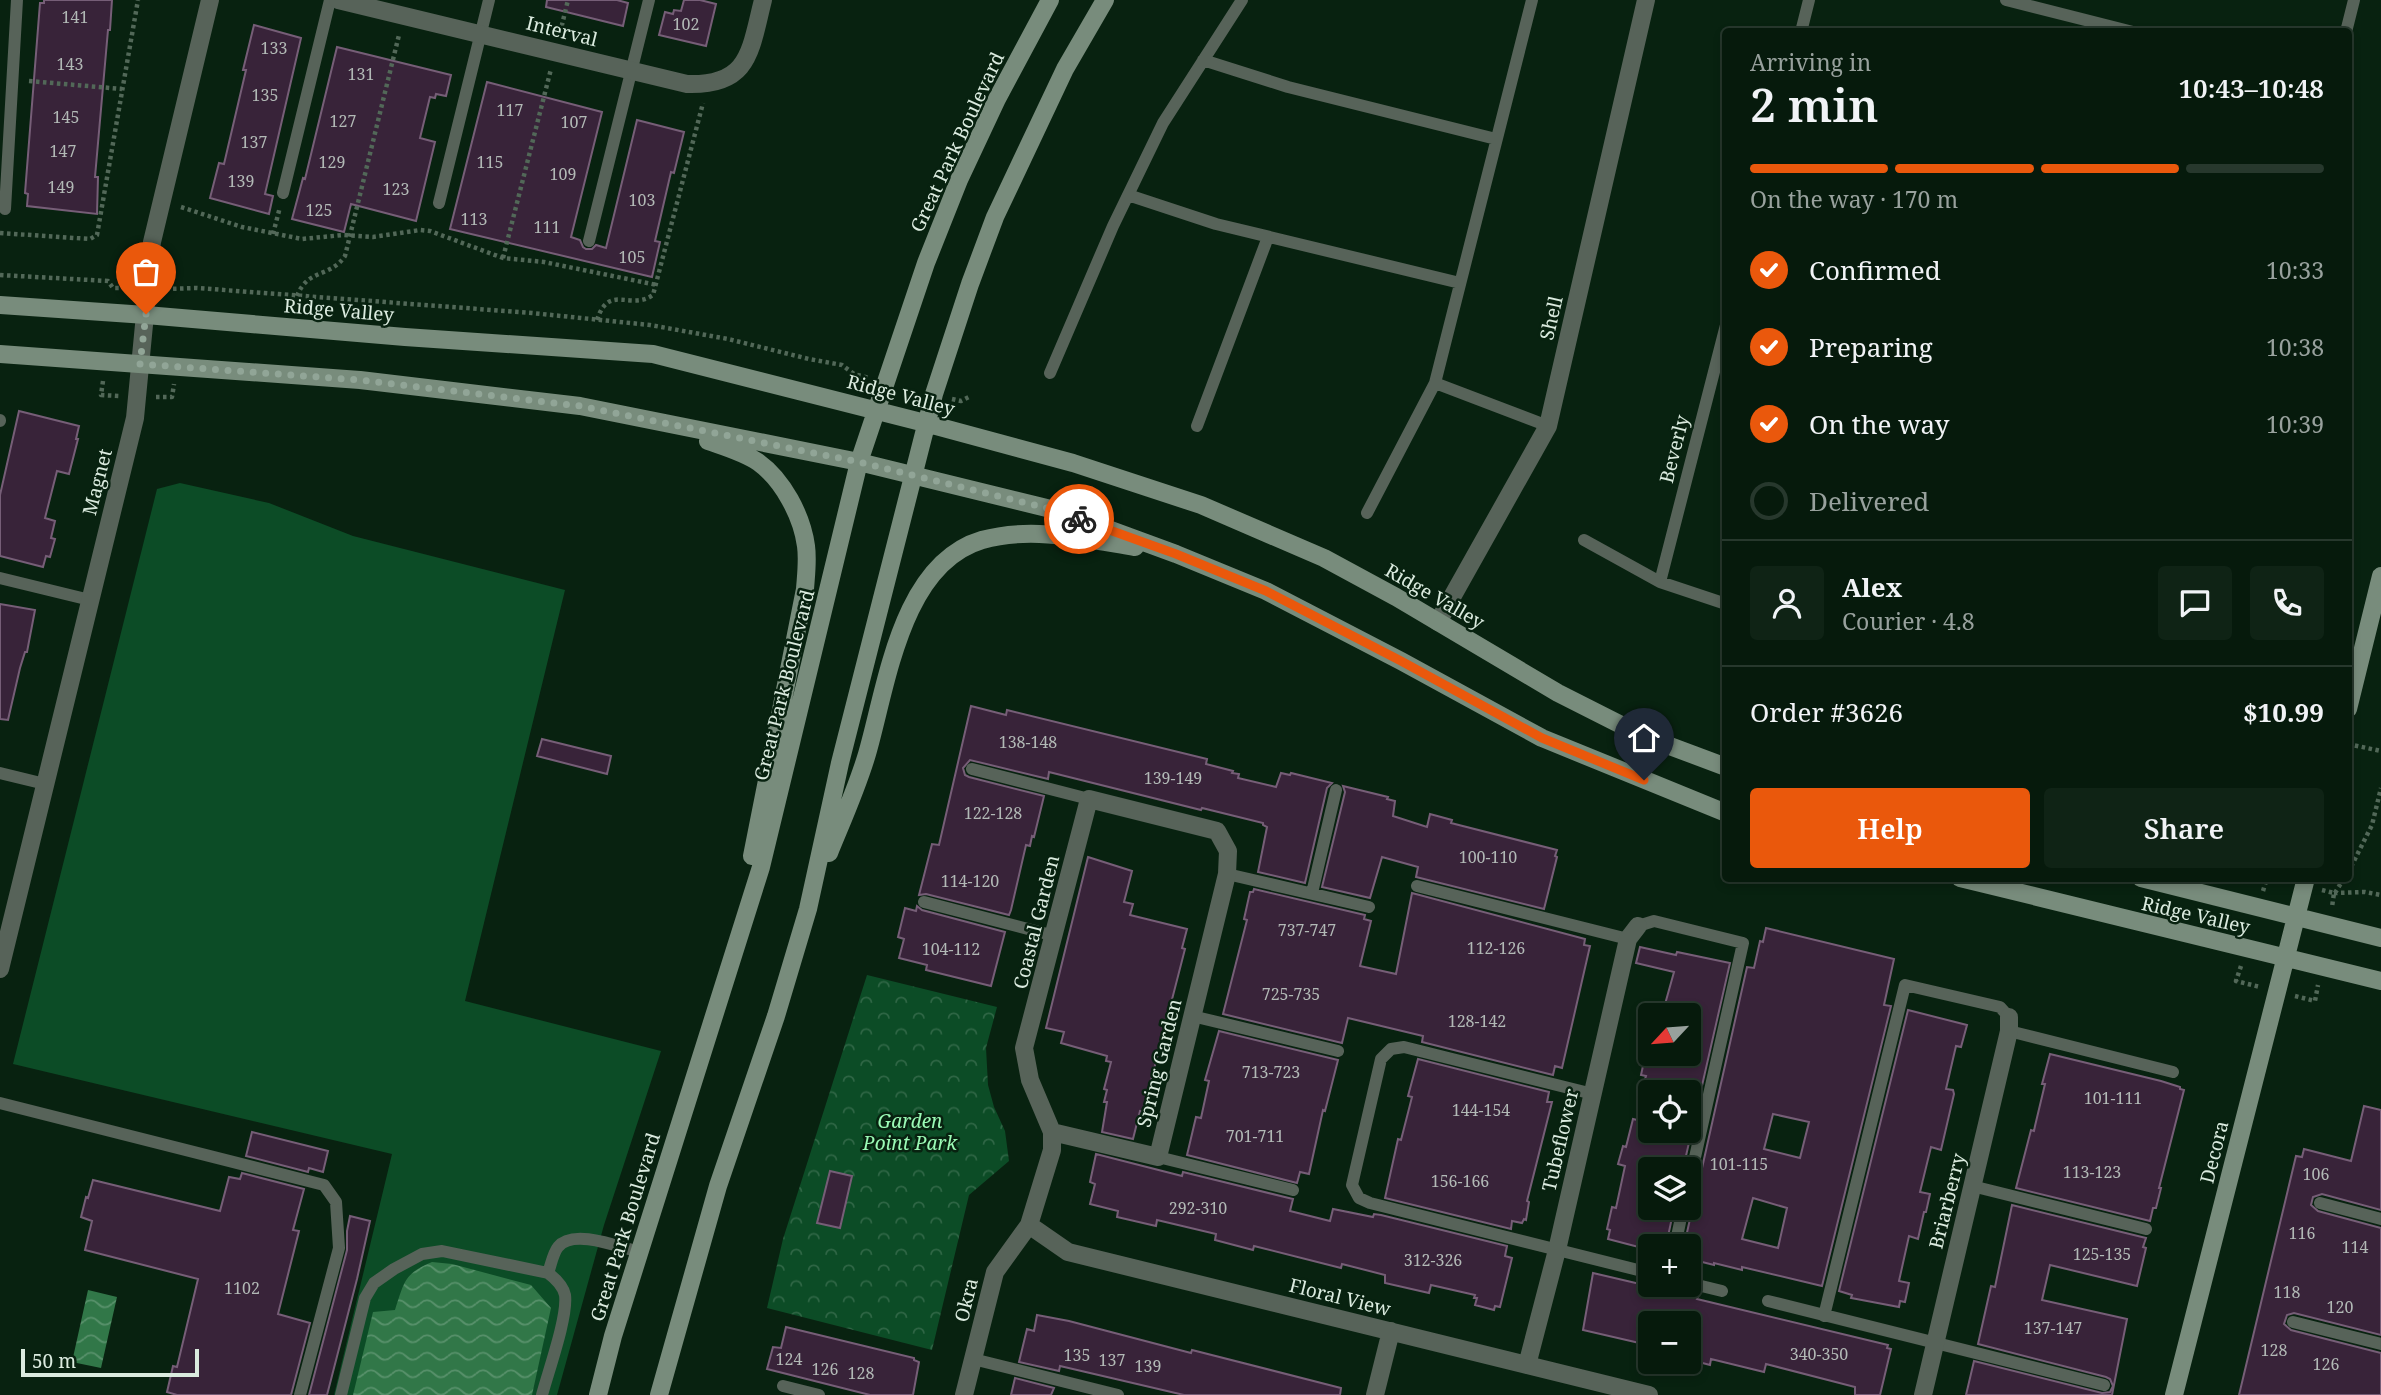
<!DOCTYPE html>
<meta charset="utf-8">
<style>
body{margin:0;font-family:"Noto Serif",serif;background:#0f2315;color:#f1f3f6;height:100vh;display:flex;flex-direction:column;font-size:26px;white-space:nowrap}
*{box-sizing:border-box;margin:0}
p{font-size:23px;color:#98a19d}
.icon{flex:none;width:38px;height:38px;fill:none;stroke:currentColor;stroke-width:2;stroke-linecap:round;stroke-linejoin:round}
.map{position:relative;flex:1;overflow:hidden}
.details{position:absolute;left:1722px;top:28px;width:630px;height:854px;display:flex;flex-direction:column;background:#061a0c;border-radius:7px;box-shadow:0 4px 10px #0003,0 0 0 2px #27382d}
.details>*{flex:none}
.needle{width:46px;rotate:244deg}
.fabs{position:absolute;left:1638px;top:1003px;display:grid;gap:14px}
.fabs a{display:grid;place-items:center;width:63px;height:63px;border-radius:7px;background:#061a0c;box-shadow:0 4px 10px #0003,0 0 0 2px #27382d;font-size:35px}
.scale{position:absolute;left:21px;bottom:18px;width:178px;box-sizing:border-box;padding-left:7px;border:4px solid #dbebdf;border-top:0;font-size:19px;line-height:24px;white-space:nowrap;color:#dbebdf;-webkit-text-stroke:5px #082210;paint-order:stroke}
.pin{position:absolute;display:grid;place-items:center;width:60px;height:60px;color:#fff;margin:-72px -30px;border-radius:50% 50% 50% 0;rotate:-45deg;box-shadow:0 0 7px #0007}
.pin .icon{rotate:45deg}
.courier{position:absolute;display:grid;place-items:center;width:70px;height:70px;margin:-35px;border:5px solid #ea580c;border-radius:50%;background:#fff;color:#222;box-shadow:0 2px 9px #0007}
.head em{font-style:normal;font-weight:600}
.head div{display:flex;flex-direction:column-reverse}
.head{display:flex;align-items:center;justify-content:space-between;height:119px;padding:0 28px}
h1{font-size:46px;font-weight:600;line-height:52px}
.bar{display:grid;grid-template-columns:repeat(4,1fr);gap:10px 7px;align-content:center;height:84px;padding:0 28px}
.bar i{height:9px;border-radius:5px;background:#27382d}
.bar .current{background:#ea580c}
.bar p{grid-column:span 4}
.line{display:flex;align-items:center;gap:18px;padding:0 28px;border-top:2px solid #27382d}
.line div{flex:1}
.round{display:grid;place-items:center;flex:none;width:74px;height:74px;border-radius:7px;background:#0f2315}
ol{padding:0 28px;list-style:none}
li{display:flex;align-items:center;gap:21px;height:77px}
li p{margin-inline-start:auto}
li .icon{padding:7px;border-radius:50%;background:#ea580c;color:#fff;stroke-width:4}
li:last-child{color:#98a19d}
li i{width:38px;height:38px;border:4px solid #27382d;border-radius:50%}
.primary-button{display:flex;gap:14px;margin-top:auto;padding:14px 28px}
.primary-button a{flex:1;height:80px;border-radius:7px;background:#ea580c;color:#fff;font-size:28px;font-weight:600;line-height:80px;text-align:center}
.primary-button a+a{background:#0f2315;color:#f1f3f6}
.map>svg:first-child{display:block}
.grass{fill:#0c4c26}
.forest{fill:url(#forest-crowns)}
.water{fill:url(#water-waves)}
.building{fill:#382339;stroke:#765e77;stroke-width:2;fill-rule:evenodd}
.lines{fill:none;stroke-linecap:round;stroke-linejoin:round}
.path{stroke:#526858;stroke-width:4.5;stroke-dasharray:3.5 3.5;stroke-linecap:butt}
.lane{stroke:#576359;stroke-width:12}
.street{stroke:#576359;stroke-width:18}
.secondary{stroke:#788c7c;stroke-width:18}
.done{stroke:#91a597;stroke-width:7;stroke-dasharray:0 12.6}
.route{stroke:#ea580c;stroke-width:9}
.labels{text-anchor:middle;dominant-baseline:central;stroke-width:5;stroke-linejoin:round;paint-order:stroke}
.number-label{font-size:16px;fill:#b2b9b6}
.street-label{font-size:19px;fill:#dbebdf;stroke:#082210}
.park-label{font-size:19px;font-style:italic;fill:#9bfbb6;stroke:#082210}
</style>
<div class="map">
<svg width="2381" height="1395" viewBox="0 0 2381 1395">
<defs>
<pattern id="forest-crowns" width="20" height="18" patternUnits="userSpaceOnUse" patternTransform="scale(1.75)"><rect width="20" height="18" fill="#0c4c26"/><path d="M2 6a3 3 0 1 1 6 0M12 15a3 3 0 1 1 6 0" fill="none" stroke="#2f6645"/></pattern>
<pattern id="water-waves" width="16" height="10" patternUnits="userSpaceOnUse" patternTransform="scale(1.75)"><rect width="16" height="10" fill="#317748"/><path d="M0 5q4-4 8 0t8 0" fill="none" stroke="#58916b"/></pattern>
</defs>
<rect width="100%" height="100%" fill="#082210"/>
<!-- grass -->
<path class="grass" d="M180,483L269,503L353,536L565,590L465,1001L661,1051L604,1225L557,1395H334L392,1154L13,1064L157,489Z"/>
<!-- forest -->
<path class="forest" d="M867,975L997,1007L986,1048L988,1085L994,1107L1005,1131L1009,1161L969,1195L932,1350L767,1308L783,1239Z"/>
<!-- water -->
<path class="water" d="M432,1262L452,1264L531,1285L551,1308L532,1395H353L373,1312L395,1310C404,1283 404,1273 432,1262Z
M88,1290L117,1297L101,1368L72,1362Z"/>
<!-- building -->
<path class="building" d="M44,0H112L110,30H108L95,177H98L97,214L27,206L28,194L25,193L40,3H44Z
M547,0H617L628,3L623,26L546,7Z
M684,0H700L716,4L706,46L659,35L665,12L673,14L674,10L681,11Z
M254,25L301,38L265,194L273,196L269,214L210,198L219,163L224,164L246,70H243Z
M337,47L451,75L446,96L436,94L435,98L430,97L420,138L435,142L416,221L351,204L344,232L292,219L303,178L305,179Z
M487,82L602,112L571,237L580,240L583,247L586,249H592L596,245L606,248L637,120L684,132L674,173L671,172L655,241L660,242L652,277L450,229Z
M19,411L79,426L76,439H78L69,474L57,471L45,518L55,521L51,538L55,539L50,557L46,556L43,567L0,556V495Z
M0,604L35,610L27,652H25L20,668L8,720L0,719Z
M971,706L1006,715L1007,710L1207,759L1206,764L1233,771L1232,773L1239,774L1238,778L1276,787L1281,773L1290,775L1291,773L1332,783L1327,788L1305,883L1258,872L1267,827L1263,825V823L1202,808L1201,810L1049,772L1048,779L970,760L963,768L965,775L969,777L1044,796L1034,837L1032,836L1030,846L1026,845L1011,910L1009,915L926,894L919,895L932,844L939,845Z
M542,739L611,756L607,774L537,756Z
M1343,786L1388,797L1387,799L1395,801L1393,816L1427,827L1430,814L1452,820L1451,823L1557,850L1555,856L1557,857L1544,909L1416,877L1418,867L1382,857L1370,898L1322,887L1345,792Z
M1088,857L1132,871L1124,902L1133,904L1130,915L1187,929L1182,948L1185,949L1143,1112L1140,1111L1133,1139L1102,1132L1107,1102H1104L1107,1090L1104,1089L1111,1062L1106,1061L1107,1056L1061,1043L1064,1032L1046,1028Z
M1254,889L1365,915L1364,919L1371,921L1360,966L1396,974L1412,893L1585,939L1584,945L1590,946L1562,1068L1555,1066L1553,1075L1422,1042L1423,1036L1348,1018L1342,1043L1223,1014L1247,920L1244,919L1250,892H1253Z
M917,906L922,910L1005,932L991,986L926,970L927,965L899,958L904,939L898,937L905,908L916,911Z
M1766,928L1894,959L1884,1005L1891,1006L1822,1286L1742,1267V1270L1714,1263V1265L1690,1259L1693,1246H1684L1692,1210L1689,1193L1695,1190L1698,1186L1747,967L1754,968L1760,941L1763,942ZM1773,1114L1809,1122L1800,1158L1764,1149ZM1753,1198L1787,1208L1778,1248L1742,1239Z
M1640,947L1676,955L1677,952L1730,963L1683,1169H1650V1208H1674L1666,1246H1650V1250L1608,1239L1610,1230L1607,1229L1612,1207L1616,1208L1625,1166L1618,1164L1623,1146L1626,1147L1633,1119L1650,1123V1130H1689L1695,1099L1689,1098V1092H1664L1649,1088L1651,1084L1644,1082L1646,1076L1641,1075L1645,1057L1650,1058V1056L1689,1065V1015H1662L1674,972L1636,963Z
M1908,1010L1967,1025L1961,1047L1956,1046L1946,1089L1953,1090L1954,1094L1941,1150L1931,1147L1920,1192L1930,1194L1926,1212H1924L1918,1239L1909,1236L1899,1281L1909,1283L1905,1302L1900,1301L1899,1307L1851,1298L1852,1295L1839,1291Z
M1219,1031L1338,1060L1325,1111L1323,1110L1309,1174L1300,1172L1297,1183L1187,1155L1196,1117L1201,1118L1209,1081L1205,1080Z
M2050,1054L2161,1081L2180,1087V1089L2184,1090L2159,1188H2161L2156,1208H2153L2150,1221L2016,1188L2031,1130L2034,1131L2035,1126L2045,1084H2042Z
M1418,1059L1549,1092L1547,1102H1552L1527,1201L1529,1202L1526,1220L1524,1219L1522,1223L1512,1221L1511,1229L1385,1198L1398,1139L1401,1140L1412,1097L1408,1096Z
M2364,1106L2381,1110V1210L2322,1194L2313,1197L2311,1205L2318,1211L2381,1228V1335L2294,1313L2287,1315L2284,1324L2291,1330L2381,1353V1395H2239L2296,1156L2302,1157L2304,1149L2351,1161Z
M252,1132L328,1151L323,1172L309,1168L308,1172L246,1156Z
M1096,1154L1182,1176L1183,1172L1293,1199L1290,1211L1330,1221L1333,1209L1373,1217L1374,1214L1381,1215L1507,1246L1505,1256L1512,1258L1500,1307L1495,1306L1494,1310L1475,1305L1477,1298H1474L1475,1295L1431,1285L1429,1293L1385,1283V1275L1342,1264L1341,1268L1254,1246L1253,1250L1215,1240L1216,1234L1157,1220L1156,1226L1117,1217L1118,1211L1090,1204L1095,1184L1090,1182Z
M830,1171L852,1176L840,1228L817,1223Z
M242,1173L304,1189L293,1230L299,1231L278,1314L310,1323L291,1395H177L167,1392L173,1366L177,1367L198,1279L85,1250L92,1221L81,1217L86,1197L88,1198L93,1180L220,1211L229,1177L240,1179Z
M2012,1205L2146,1238L2143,1247L2146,1248L2137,1286L2050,1265L2042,1300L2127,1319L2112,1395H1966L1974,1361L2102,1393L2110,1392L2113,1386L2110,1379L2106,1377L1978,1344L1991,1286L1995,1287Z
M350,1216L370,1221L357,1279L327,1395H309L347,1250V1231Z
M1593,1273L1640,1284H1680L1686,1291L1699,1294L1697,1299L1888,1345L1887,1348L1891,1349L1880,1395H1855V1387L1766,1364L1764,1372L1711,1359L1710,1365L1691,1360L1693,1352L1689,1351V1323H1650L1648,1345L1583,1330Z
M1037,1315L1069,1321L1191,1353L1192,1350L1341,1388L1340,1395H1184L1060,1366L1059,1371L1019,1362L1027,1329L1034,1331Z
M786,1327L914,1358V1360L919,1362L913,1395H870L767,1369L773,1347L781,1348Z
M1015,1378L1054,1388L1051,1395H1011Z"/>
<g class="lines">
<!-- path -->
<path class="path" d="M560,33L568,0
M29,81L122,89
M181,207L242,227L302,239L343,235L373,237L420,230L430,231L503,258L544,262L657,285
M0,233L90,239L97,235L138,0
M273,234L280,207
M503,258L551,69
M0,275L108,281L113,288H130
M166,289L197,288L532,313L650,325L728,339L809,359L842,365L854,374L869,378
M297,296C308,268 330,278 345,256L399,35
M597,320C609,283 630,311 653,295L703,103
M103,381L101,395L119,396
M156,397H172L174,384
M952,399L961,401L971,396
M2348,744L2381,751
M2348,873L2372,825L2381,788
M2276,878L2287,881
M2322,890L2334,893L2332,907
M2263,891L2267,878
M2334,893L2365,892L2381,895
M2335,893L2344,878
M2241,966L2236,981L2260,987
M2295,996L2315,1001L2318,985"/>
<!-- lane -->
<path class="lane" d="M1532,0L1435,383L1548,426
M2006,0L2133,32
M1801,32L1809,0
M2346,32L2354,0
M1203,60L1288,87L1496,139
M283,193L330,0
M1128,195L1216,224L1460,283
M439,203L489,0
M5,209L17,0
M589,241L649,0
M1050,373L1113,226L1163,123L1242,0
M0,421V420
M1197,426L1268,237
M1367,513L1435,383
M1584,540L1660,582L1726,604
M0,578L90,600
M1660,582L1726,325
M972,769L1089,799
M0,773L45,784
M1227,874L1369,907
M1417,886L1628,939
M1312,893L1336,790
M924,902L1055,936
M1638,926L1654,921L1743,943L1689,1184
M1192,1016L1338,1051
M2009,1031L2173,1072
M1593,1094L1404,1047L1391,1049L1381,1059L1352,1185L1359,1198L1370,1203L1650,1273
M0,1103L324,1185L336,1202L339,1248L300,1395
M1158,1157L1293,1190
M1972,1186L2146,1229
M2320,1203L2381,1219
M1675,1246L1683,1208
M548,1273C551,1265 553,1253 558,1247C573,1228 619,1247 639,1252
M1689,1283L1722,1291
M1768,1301L2104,1385
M1824,1316L1905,985L2000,1007L2009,1017
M2293,1322L2381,1344
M973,1359L1118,1395
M783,1386L819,1395
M341,1395L365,1298L374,1283L394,1269L422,1254L442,1251L548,1273C556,1279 563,1286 565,1295C568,1317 548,1372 542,1395"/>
<!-- street -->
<path class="street" d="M338,0L687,84C750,86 750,51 763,0
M1438,622L1548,426L1646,0
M0,969L135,418L152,242L210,0
M1029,1225L1068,1252L1649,1395
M1527,1365L1557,1250L1628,939L1638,926
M964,1395L995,1272L1029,1225L1052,1150V1132L1030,1080L1024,1048L1089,799L1217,831L1228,851L1227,874L1158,1157L1052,1132
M1375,1395L1391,1331
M1923,1395L2009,1031V1017"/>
<!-- secondary -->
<path class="secondary" d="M0,305L146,315L405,337L653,354L925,423L1073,463L1201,505L1324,558L1396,597L1558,693L1643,736L1726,767
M0,354L360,380L580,406L859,462L1059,511L1176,554L1266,591L1401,661L1542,738L1726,813
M708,441C725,447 743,452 758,462C783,480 802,516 806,546C808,560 806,575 805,589L752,856
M2348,709L2381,576
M829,853C842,821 857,788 867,754C887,685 901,564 982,540C1031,526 1086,539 1135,547
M1960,878L2381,981
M2141,878L2381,938
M598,1395L613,1336L761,867L859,462L926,263L959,180L997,99L1050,0
M659,1395L718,1186L776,1016L808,909L840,763L934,394L970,284L995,217L1065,69L1105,0
M2174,1395L2306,878"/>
</g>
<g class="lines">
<!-- done -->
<path class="done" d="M146,314L140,364L360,380L580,406L859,462L1059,511L1079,519"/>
<!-- route -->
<path class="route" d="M1079,519L1176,554L1266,591L1401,661L1542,738L1644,780"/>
</g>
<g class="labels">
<!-- number labels -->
<g class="number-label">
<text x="75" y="17">141</text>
<text x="686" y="24">102</text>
<text x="274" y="48">133</text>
<text x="70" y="64">143</text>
<text x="361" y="74">131</text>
<text x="265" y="95">135</text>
<text x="510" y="110">117</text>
<text x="66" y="117">145</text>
<text x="343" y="121">127</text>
<text x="574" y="122">107</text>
<text x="254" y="142">137</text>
<text x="63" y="151">147</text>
<text x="332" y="162">129</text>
<text x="490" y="162">115</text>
<text x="563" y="174">109</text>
<text x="241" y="181">139</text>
<text x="61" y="187">149</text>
<text x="396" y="189">123</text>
<text x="642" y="200">103</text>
<text x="319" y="210">125</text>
<text x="474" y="219">113</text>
<text x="547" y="227">111</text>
<text x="632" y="257">105</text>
<text x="1028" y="742">138-148</text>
<text x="1173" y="778">139-149</text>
<text x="993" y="813">122-128</text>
<text x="1488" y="857">100-110</text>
<text x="970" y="881">114-120</text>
<text x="1307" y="930">737-747</text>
<text x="1496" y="948">112-126</text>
<text x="951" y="949">104-112</text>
<text x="1291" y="994">725-735</text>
<text x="1477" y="1021">128-142</text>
<text x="1271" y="1072">713-723</text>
<text x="2113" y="1098">101-111</text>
<text x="1481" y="1110">144-154</text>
<text x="1255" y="1136">701-711</text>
<text x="1739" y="1164">101-115</text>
<text x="2092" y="1172">113-123</text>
<text x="2316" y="1174">106</text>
<text x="1460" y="1181">156-166</text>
<text x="1198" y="1208">292-310</text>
<text x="2302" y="1233">116</text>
<text x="2355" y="1247">114</text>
<text x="2102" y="1254">125-135</text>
<text x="1433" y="1260">312-326</text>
<text x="242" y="1288">1102</text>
<text x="2287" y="1292">118</text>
<text x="2340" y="1307">120</text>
<text x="2053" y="1328">137-147</text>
<text x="2274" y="1350">128</text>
<text x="1819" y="1354">340-350</text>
<text x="1077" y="1355">135</text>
<text x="789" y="1359">124</text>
<text x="1112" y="1360">137</text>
<text x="2326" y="1364">126</text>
<text x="1148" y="1366">139</text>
<text x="825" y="1369">126</text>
<text x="861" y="1373">128</text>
</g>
<!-- street labels -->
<g class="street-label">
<text transform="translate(562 31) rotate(14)">Interval</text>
<text transform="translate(957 142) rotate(-65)">Great Park Boulevard</text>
<text transform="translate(339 310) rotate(5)">Ridge Valley</text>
<text transform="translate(1551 318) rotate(-77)">Shell</text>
<text transform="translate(901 395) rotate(15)">Ridge Valley</text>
<text transform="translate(1674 449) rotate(-76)">Beverly</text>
<text transform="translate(97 482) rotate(-76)">Magnet</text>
<text transform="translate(1435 596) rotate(30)">Ridge Valley</text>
<text transform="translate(784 685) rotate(-76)">Great Park Boulevard</text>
<text transform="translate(2196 915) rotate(13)">Ridge Valley</text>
<text transform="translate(1036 922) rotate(-76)">Coastal Garden</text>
<text transform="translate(1159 1063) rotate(-76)">Spring Garden</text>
<text transform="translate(1560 1140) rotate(-77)">Tubeflower</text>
<text transform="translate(2214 1152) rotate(-76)">Decora</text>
<text transform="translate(1947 1201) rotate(-76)">Briarberry</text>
<text transform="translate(625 1227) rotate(-73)">Great Park Boulevard</text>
<text transform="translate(1340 1297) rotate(14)">Floral View</text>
<text transform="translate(966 1300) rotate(-76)">Okra</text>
</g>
<!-- park labels -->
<g class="park-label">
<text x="910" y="1121">Garden<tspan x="910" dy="22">Point Park</tspan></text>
</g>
</g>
</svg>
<div class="fabs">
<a><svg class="needle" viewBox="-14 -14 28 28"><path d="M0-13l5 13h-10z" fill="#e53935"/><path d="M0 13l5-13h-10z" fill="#98a19d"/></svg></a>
<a><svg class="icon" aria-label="locate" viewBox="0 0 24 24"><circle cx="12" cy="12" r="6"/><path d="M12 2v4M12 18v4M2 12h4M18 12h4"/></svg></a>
<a><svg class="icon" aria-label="layers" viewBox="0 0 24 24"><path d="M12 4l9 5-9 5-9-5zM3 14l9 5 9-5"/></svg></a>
<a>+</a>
<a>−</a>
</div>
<div class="scale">50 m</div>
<div class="pin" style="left:146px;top:314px;background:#ea580c"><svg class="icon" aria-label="bag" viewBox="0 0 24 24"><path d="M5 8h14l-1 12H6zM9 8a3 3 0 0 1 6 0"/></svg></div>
<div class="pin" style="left:1644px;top:780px;background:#1f2937"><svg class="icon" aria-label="home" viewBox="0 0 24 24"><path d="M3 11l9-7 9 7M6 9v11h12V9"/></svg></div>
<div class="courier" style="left:1079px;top:519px"><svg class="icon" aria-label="bike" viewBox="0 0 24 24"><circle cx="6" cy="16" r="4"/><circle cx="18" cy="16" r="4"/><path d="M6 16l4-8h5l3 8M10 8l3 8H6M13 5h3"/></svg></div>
<section class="details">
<div class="head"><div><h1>2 min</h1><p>Arriving in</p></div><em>10:43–10:48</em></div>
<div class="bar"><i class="current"></i><i class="current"></i><i class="current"></i><i></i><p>On the way · 170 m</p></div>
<ol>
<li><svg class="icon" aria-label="check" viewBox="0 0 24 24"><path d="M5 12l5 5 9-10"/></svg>Confirmed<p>10:33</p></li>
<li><svg class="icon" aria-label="check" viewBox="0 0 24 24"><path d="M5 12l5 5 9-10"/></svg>Preparing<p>10:38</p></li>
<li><svg class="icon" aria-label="check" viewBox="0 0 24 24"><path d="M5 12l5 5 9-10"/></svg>On the way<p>10:39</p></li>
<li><i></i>Delivered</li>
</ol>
<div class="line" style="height:126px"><a class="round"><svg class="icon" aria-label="person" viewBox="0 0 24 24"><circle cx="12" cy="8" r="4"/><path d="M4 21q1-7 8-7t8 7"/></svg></a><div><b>Alex</b><p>Courier · 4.8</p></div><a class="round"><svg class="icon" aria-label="chat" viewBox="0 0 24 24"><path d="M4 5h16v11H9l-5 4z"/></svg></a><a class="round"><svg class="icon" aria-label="phone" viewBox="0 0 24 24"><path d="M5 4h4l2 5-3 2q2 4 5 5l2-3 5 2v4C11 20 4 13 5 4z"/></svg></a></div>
<div class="line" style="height:91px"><div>Order #3626</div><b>$10.99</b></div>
<div class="primary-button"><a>Help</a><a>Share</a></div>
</section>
</div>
